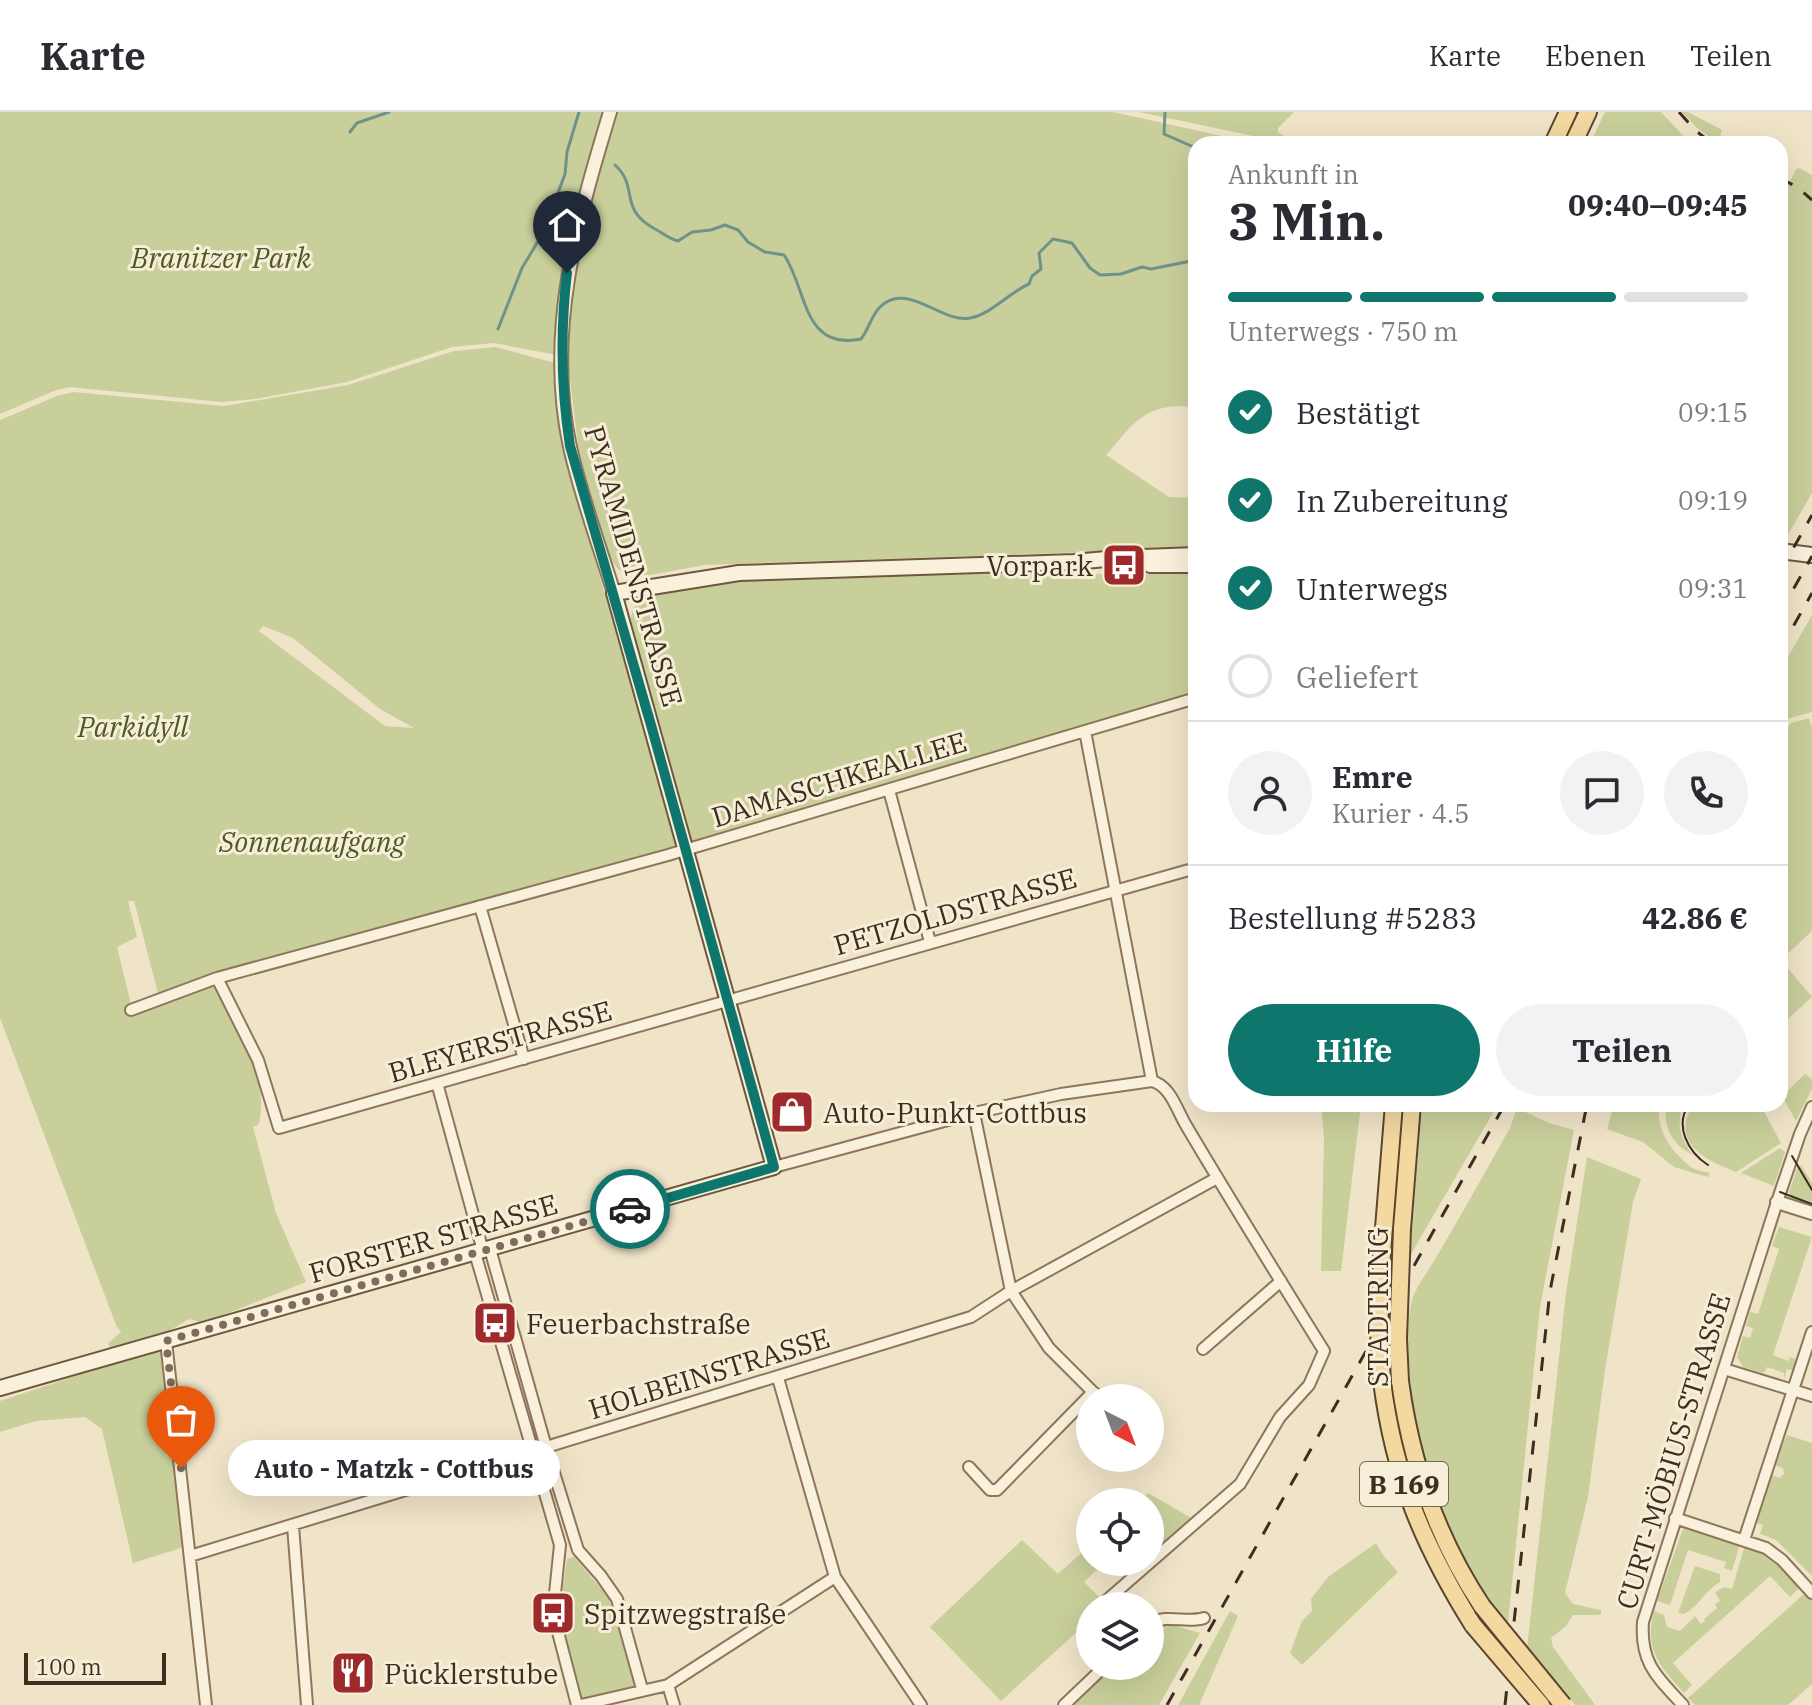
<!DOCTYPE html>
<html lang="de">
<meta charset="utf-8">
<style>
body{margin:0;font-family:"IBM Plex Serif",serif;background:#f2f2f3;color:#2b2b33;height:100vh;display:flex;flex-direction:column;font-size:30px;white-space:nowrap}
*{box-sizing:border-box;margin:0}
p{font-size:26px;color:#7c7c81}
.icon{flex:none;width:44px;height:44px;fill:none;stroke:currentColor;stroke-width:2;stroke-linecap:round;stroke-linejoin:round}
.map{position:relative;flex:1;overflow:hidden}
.details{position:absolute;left:1188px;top:24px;width:600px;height:976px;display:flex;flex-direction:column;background:#fff;border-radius:24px;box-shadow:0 8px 32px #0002}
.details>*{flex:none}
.needle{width:52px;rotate:138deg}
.fabs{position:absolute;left:1076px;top:1272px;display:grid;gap:16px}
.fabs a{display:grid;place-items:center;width:88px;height:88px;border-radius:50%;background:#fff;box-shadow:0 8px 32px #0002;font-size:40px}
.scale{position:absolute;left:24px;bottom:20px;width:142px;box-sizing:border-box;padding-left:8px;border:4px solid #3d2e20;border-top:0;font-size:22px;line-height:28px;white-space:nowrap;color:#3d2e20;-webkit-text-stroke:6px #f7eed8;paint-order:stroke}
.pin{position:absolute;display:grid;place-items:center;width:68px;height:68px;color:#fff;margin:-82px -34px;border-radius:50% 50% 50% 0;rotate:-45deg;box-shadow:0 0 8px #0007}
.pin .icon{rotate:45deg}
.courier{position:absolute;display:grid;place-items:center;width:80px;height:80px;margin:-40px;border:6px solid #0f766e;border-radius:50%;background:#fff;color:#222;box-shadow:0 2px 10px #0007}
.bubble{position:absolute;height:56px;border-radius:28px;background:#fff;box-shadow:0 8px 32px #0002;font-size:26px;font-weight:700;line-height:56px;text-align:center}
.head em{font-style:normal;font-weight:700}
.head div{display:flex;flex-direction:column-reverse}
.head{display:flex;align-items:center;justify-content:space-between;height:136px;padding:0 40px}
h1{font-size:52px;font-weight:700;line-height:60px}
.bar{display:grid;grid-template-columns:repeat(4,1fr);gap:12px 8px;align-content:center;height:96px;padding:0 40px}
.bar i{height:10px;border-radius:6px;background:#e1e1e2}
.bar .selected{background:#0f766e}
.bar p{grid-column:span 4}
.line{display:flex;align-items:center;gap:20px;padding:0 40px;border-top:2px solid #e1e1e2}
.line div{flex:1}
.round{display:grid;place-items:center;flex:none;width:84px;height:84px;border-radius:42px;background:#f2f2f3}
ol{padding:0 40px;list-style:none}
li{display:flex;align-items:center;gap:24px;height:88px}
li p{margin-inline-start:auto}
li .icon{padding:8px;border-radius:50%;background:#0f766e;color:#fff;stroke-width:4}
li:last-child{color:#7c7c81}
li i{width:44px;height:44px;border:4px solid #e1e1e2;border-radius:50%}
.button{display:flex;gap:16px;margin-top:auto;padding:16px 40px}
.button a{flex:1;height:92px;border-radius:48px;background:#0f766e;color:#fff;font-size:32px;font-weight:700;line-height:92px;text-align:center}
.button a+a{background:#f2f2f3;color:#2b2b33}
header{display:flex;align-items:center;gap:48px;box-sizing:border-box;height:112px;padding:0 40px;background:#fff;border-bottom:2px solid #e1e1e2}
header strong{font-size:38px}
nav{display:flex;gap:44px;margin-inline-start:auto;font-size:28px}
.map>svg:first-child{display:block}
.green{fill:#c9cf9b;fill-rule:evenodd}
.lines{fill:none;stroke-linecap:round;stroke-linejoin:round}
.stream{stroke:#6f938a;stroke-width:3}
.minor-casing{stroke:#8d765c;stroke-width:14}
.tertiary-casing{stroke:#8d765c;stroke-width:16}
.secondary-casing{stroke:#6f573f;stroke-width:18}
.primary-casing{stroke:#5b4430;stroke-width:20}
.minor{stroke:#faf1dc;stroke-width:10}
.tertiary{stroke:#faf1dc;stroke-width:12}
.secondary{stroke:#faf1dc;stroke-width:14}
.primary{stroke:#f3d9a0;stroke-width:16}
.tram{stroke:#3d2e20;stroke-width:2}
.rail{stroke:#3d2e20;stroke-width:3;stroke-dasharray:14 14;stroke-linecap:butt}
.primary-bridge-casing{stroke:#5b4430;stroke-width:20;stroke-linecap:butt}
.primary-bridge{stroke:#f3d9a0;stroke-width:16}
.done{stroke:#7c6e5b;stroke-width:8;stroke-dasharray:0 14.4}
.route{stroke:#0f766e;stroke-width:10}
.labels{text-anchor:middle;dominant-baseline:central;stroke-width:6;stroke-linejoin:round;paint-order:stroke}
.shield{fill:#f7eed8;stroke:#756857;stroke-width:2}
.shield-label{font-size:26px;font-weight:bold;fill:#3d2e20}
.park-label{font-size:28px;font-style:italic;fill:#4d5a26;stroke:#f7eed8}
.poi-label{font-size:28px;fill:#3d2e20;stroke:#f7eed8;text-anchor:start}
.street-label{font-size:28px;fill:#3d2e20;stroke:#f7eed8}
</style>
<header>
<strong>Karte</strong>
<nav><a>Karte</a><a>Ebenen</a><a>Teilen</a></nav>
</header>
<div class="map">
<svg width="1812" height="1593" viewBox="0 0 1812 1593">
<rect width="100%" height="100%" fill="#f0e4c8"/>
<!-- green -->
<path class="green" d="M0,0H605L568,128L557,201L556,243L494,231L452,235L347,270L255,287L222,290L69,275L54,279L0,302Z
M618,0H1113L1258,32H1196V295C1147,290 1136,308 1106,343L1169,385L1196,386V439L1179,437L704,453L640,465L619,458L608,445L579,340L568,251L572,175L587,97Z
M1139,0H1294L1278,16V20L1297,32H1273L1253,24Z
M1605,0H1661L1691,32H1590Z
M1682,0H1688L1722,18L1718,31L1698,17Z
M1799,56L1812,63V381L1786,426L1780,425V78L1785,80L1796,57Z
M496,235L555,251L561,331L678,733L215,861L158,881L134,789H128L137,825L117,835L133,900L216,872C236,915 270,963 259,1012L253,1015L276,1101L306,1170L203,1211L189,1207L169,1219L110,1237L108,1231L121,1220L116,1213L0,906V308L57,284L73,280L224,294L348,273L454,239ZM263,514L293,526L380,597L414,616L385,614L259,519Z
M837,461L1196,462V581L689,730L629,512L633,497L642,487L656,482L737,469Z
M1812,503V600L1783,608L1780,612V559Z
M1809,606L1812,615V819L1781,848L1812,885L1780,914V627L1791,611Z
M1805,962L1812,967V977L1796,1009L1782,984Z
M1321,992H1361L1341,1159H1321L1324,1025Z
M1422,992H1498L1410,1144Z
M1614,992H1659C1656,1019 1671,1039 1691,1055C1696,1059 1704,1059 1710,1061L1708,1065L1674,1055L1643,1030L1607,1017Z
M1666,992H1684C1675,1011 1681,1028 1693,1043C1672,1032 1663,1016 1666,992Z
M1693,992H1760L1781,1031L1736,1060C1705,1048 1670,1032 1693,992Z
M1403,995L1391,1182L1386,1191L1401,996Z
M1517,996L1549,1011L1574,1018L1540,1195L1508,1511C1447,1437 1411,1342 1409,1246C1408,1227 1407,1205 1413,1185C1416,1175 1431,1155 1437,1144C1462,1101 1486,1059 1510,1016Z
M1780,1036L1785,1040L1774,1074L1741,1061Z
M1587,1045L1641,1067L1633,1090L1605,1258L1588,1385L1565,1481L1573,1492L1601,1498V1503H1573L1566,1514L1551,1526L1553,1535L1595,1593H1575L1527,1537L1566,1181Z
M1801,1053L1812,1071V1097L1793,1090L1789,1080L1797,1057Z
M1779,1115L1812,1125L1773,1243L1788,1249L1790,1245L1800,1249L1796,1259L1787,1257L1784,1268V1261L1767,1255L1764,1261L1743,1255L1737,1245L1743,1224L1750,1226L1753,1216L1746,1214L1750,1200L1758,1202L1779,1137L1772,1134Z
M1391,1223C1394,1344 1430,1438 1504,1534L1503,1541L1455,1473L1413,1379L1389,1280L1386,1230Z
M163,1235L184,1421L181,1436L133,1451L102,1317L85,1305L36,1309L0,1320V1289Z
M1787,1323L1812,1331V1464L1776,1428L1760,1422L1763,1413L1754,1410L1769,1362L1780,1366L1784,1362L1783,1356L1774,1353Z
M1148,1381L1195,1408L1150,1449V1390H1138Z
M1684,1414L1740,1432L1732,1459L1724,1456L1726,1450L1688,1438L1670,1493L1657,1489Z
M1022,1428L1058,1462L1090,1433V1450H1105L1084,1470L1107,1493L1090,1494V1508L1001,1589L930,1515Z
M1376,1431L1383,1443L1398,1460L1302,1553L1290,1541L1302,1509L1312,1499L1311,1487L1328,1465Z
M1745,1433C1770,1440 1784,1455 1801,1474L1790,1485L1770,1464L1673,1551L1692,1573L1684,1581C1659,1553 1644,1538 1654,1499L1664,1503L1667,1515L1680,1519L1695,1504L1701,1512L1705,1509L1704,1507L1717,1496L1715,1492L1720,1489L1715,1480L1724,1475L1732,1477Z
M574,1445L608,1485L616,1502L635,1575L583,1590L559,1501L567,1447Z
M1695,1454L1720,1462V1470C1701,1482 1702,1492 1684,1502L1678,1501Z
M1806,1480L1812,1487V1572L1788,1593H1695L1688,1586Z
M1230,1499L1238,1504L1199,1593H1178Z
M1169,1512L1200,1521L1159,1593H1072L1114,1554H1150V1520L1157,1514Z"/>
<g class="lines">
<!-- stream -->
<path class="stream" d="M1165,0L1164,22L1196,36
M350,20L357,11L389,0
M615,53C640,76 617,96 655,117C663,121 669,127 678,129L692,120L711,118L725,113L738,118L748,130L765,140L784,143C807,176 802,239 861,227C869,217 871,204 880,195C907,168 942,212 970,206C990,203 1010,180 1029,172L1032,164L1041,157L1039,141L1053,127L1072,131L1090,156L1100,163L1121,162L1142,155L1151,157L1196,148
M498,217L522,156L543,121L565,62L567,40L579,0"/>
<!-- minor casing -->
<g class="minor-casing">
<path id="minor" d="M1196,586L668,743L217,866L258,948L279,1016L1196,756
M1085,619L1152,969
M889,678L930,830
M480,794L524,947
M131,898L217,866
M437,971L483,1139
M974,1001L1011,1179L1049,1236L1093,1280L1102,1286
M774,1055L974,1001L1061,982L1152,969C1171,974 1177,999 1187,1015C1232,1091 1278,1165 1324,1239L1309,1273L1280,1305L1240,1372L1107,1488
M490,1137L546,1335L578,1438L601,1464L617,1487L642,1577
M475,1141L560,1433L553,1501L577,1593
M166,1229L206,1593
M1203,1237L1281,1169
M1724,1257L1812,1284
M778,1266L835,1465L921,1593
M969,1355L990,1378H997L1093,1280
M1675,1406L1766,1436L1782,1448L1812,1481
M293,1414L307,1593
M1744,1428L1812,1220
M190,1444L971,1205L1011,1179L1217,1066
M1150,1512C1167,1501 1186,1512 1204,1506
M668,1573L674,1593
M581,1593L668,1573L835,1465
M1064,1593L1105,1554
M1683,1593C1657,1565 1640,1551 1643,1510L1777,1090L1800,1022L1812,995"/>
</g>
<!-- tertiary casing -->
<g class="tertiary-casing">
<path id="tertiary" d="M610,0C577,109 545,220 570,335C581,384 599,433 614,481
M1777,1090L1812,1101"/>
</g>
<!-- secondary casing -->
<g class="secondary-casing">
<path id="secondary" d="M1780,439L1812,443
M1150,453H1196
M0,1276L774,1055L614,481L739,461L1074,450L1117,446L1196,443"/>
</g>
<!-- primary casing -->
<g class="primary-casing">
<path id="primary" d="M1553,32L1568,0
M1573,32L1588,0
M1402,1117L1412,992
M1382,1141L1394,992
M1382,1269C1394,1364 1423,1433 1473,1513
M1400,1269C1411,1351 1436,1425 1482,1494"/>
</g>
<!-- minor -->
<use href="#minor" class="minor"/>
<!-- tertiary -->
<use href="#tertiary" class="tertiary"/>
<!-- secondary -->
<use href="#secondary" class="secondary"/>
<!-- primary -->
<use href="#primary" class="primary"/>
<!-- tram -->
<path class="tram" d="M1689,992C1674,1014 1688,1040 1708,1053
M1792,1044L1812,1078
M1780,1080L1812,1092"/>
<!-- rail -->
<path class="rail" d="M1679,0L1696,19L1713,32
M1780,66L1797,75L1812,88
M1780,460L1812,403
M1780,501L1812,444
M1780,538L1812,481
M1167,1593L1505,992
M1505,1593L1550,1179L1587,992"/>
<!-- primary-bridge casing -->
<g class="primary-bridge-casing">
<path id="primary-bridge" d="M1382,1269L1379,1220L1382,1141
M1400,1269L1398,1227L1402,1117
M1482,1494L1563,1593
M1473,1513L1541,1593"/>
</g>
<!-- primary-bridge -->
<use href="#primary-bridge" class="primary-bridge"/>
</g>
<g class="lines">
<!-- done -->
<path class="done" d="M181,1356L166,1229L630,1097"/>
<!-- route -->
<path class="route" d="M567,161C560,220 561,276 570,334L651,613L774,1055L630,1097"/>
</g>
<!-- icons -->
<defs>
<g id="bus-square" transform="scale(2.3)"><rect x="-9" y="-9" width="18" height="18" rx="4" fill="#9e2a2b" stroke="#f7eed8"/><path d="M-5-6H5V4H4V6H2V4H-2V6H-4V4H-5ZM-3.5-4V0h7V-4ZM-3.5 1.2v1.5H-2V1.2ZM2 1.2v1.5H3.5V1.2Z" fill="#fff"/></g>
<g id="shop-square" transform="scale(2.3)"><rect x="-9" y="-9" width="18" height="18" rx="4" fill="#9e2a2b" stroke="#f7eed8"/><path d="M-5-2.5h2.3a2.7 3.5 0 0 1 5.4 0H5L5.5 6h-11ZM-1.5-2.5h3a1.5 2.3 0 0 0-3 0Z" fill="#fff"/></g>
<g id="restaurant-square" transform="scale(2.3)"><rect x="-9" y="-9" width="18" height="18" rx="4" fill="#9e2a2b" stroke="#f7eed8"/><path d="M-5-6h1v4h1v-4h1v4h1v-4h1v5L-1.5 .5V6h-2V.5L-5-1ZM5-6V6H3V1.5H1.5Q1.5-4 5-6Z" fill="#fff"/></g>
</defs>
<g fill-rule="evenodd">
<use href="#bus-square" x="1124" y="453"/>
<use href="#shop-square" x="792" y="1000"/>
<use href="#bus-square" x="495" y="1211"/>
<use href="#bus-square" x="553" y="1501"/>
<use href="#restaurant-square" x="353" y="1561"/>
</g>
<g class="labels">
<!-- shield labels -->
<rect class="shield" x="1360" y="1350" width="88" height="44" rx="6"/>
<g class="shield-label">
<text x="1404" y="1372">B 169</text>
</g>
<!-- park labels -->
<g class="park-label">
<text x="221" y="145">Branitzer Park</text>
<text x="133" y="614">Parkidyll</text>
<text x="312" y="729">Sonnenaufgang</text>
</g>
<!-- poi labels -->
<g class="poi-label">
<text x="1093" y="453" text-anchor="end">Vorpark</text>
<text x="823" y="1000">Auto-Punkt-Cottbus</text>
<text x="526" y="1211">Feuerbachstraße</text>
<text x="584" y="1501">Spitzwegstraße</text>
<text x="384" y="1561">Pücklerstube</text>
</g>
<!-- street labels -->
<g class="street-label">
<text transform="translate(634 454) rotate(74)">PYRAMIDENSTRASSE</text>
<text transform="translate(839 667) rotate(-17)">DAMASCHKEALLEE</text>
<text transform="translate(955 799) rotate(-16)">PETZOLDSTRASSE</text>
<text transform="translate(500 929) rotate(-16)">BLEYERSTRASSE</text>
<text transform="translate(433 1126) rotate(-16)">FORSTER STRASSE</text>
<text transform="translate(1377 1195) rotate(-90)">STADTRING</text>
<text transform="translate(709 1261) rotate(-17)">HOLBEINSTRASSE</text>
<text transform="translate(1673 1339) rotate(-73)">CURT-MÖBIUS-STRASSE</text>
</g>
</g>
</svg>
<div class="fabs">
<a><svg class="needle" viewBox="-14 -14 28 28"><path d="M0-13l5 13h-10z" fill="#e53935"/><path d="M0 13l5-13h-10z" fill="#7c7c81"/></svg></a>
<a><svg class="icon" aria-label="locate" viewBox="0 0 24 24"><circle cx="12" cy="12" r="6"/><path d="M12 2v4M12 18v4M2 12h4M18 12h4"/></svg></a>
<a><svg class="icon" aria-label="layers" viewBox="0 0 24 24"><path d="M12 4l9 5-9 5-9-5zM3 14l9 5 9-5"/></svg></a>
</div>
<div class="scale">100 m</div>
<div class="pin" style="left:181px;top:1356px;background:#ea580c"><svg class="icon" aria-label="bag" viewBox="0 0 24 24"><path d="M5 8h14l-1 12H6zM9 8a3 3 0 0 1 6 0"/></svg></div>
<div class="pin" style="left:567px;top:161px;background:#1f2937"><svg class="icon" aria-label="home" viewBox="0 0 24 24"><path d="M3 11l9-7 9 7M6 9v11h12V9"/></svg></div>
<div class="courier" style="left:630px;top:1097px"><svg class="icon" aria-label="car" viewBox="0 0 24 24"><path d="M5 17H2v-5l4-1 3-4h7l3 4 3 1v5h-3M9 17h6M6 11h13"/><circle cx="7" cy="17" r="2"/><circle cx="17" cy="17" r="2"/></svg></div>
<div class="bubble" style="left:228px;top:1328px;width:332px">Auto - Matzk - Cottbus</div>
<section class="details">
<div class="head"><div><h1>3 Min.</h1><p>Ankunft in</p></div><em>09:40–09:45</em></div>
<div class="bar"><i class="selected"></i><i class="selected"></i><i class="selected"></i><i></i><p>Unterwegs · 750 m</p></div>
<ol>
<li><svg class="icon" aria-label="check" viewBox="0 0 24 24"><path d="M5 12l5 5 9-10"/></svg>Bestätigt<p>09:15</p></li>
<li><svg class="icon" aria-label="check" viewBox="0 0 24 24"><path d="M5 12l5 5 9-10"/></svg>In Zubereitung<p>09:19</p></li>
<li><svg class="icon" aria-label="check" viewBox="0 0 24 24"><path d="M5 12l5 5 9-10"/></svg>Unterwegs<p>09:31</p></li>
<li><i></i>Geliefert</li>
</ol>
<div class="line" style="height:144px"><a class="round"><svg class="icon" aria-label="person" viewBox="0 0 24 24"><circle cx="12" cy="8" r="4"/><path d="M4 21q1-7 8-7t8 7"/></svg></a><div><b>Emre</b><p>Kurier · 4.5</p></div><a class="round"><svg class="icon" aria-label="chat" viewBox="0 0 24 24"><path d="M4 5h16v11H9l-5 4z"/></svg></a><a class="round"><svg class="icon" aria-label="phone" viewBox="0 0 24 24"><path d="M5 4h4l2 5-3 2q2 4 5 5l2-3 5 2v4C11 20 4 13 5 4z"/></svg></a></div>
<div class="line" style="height:104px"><div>Bestellung #5283</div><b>42.86 €</b></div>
<div class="button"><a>Hilfe</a><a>Teilen</a></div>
</section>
</div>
